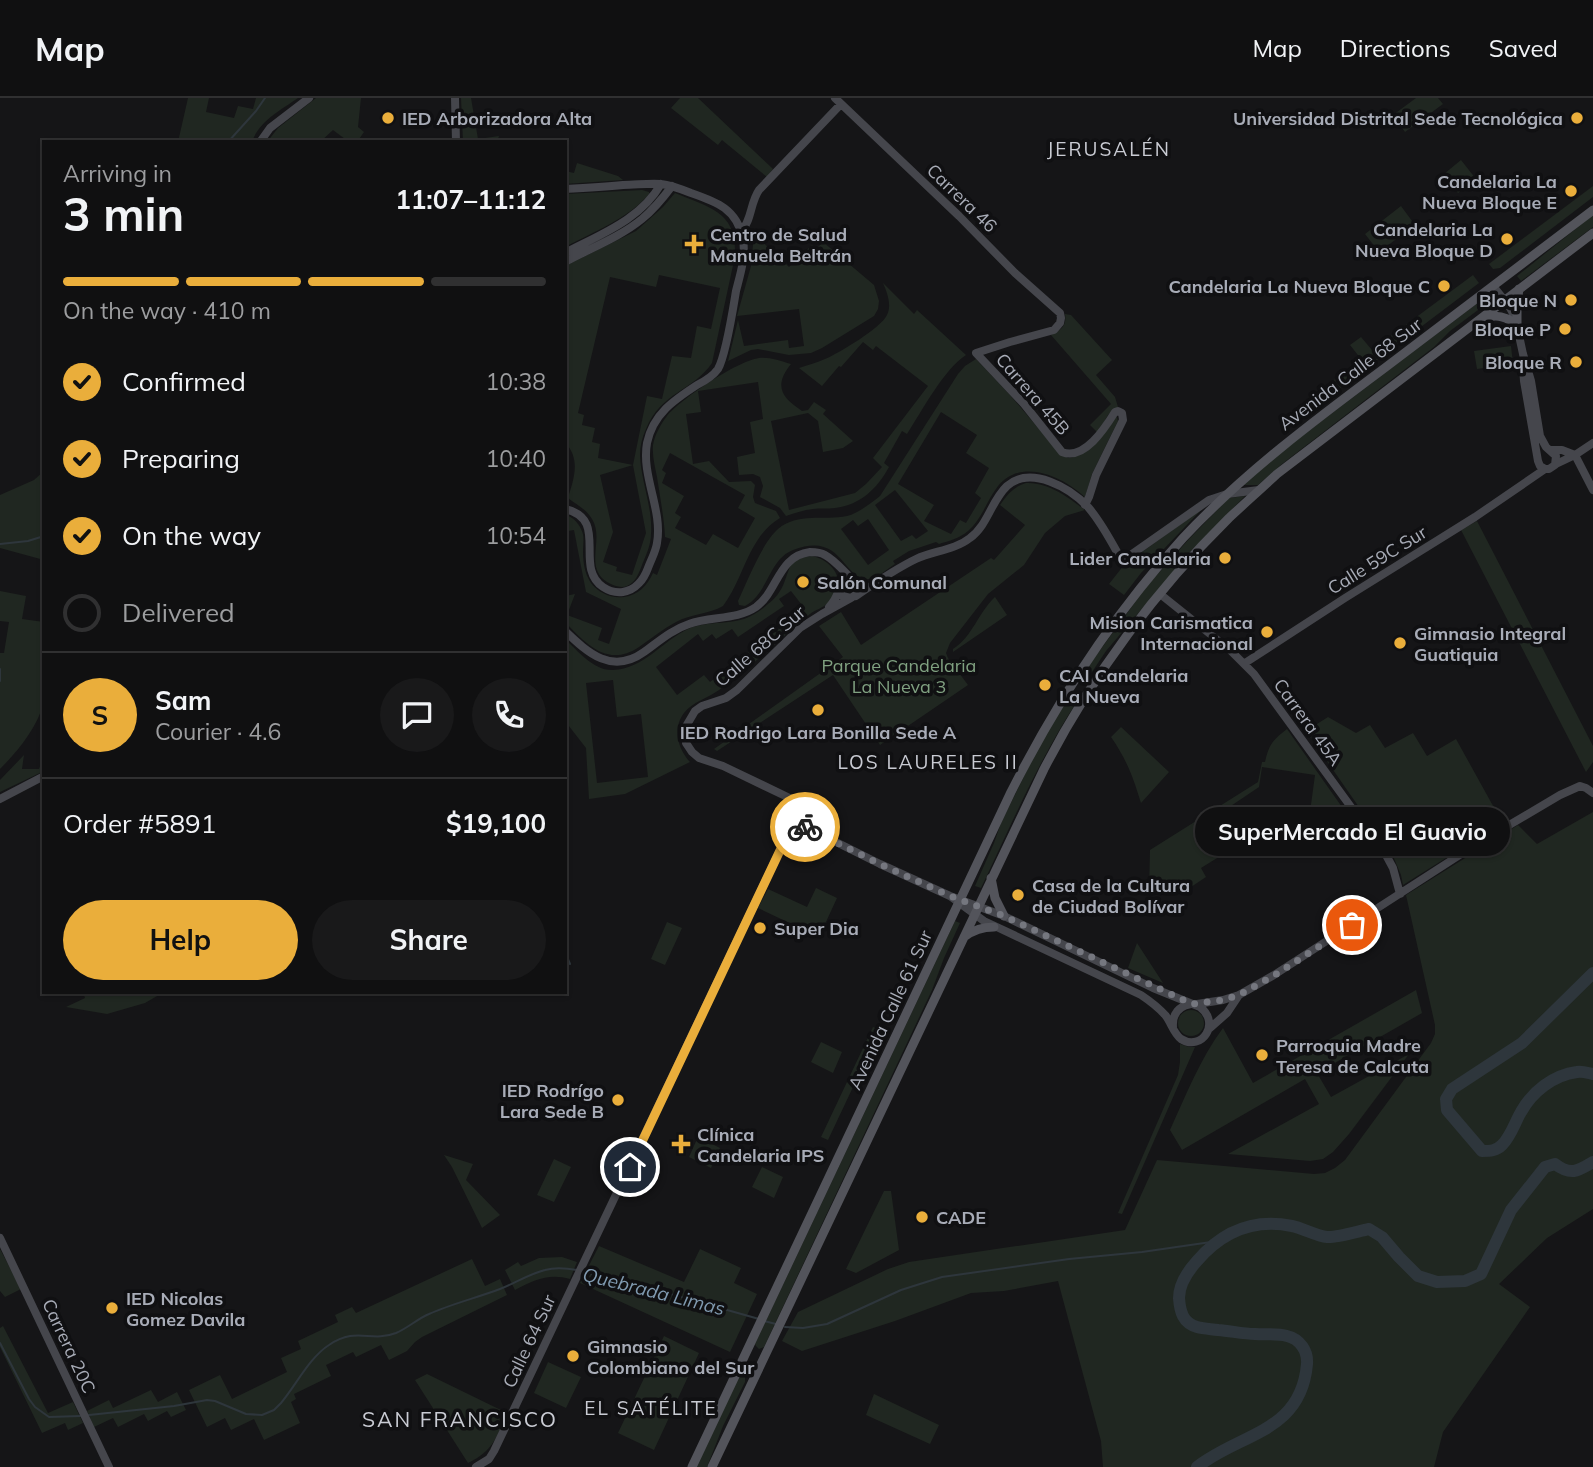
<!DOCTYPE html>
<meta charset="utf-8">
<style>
body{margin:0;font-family:Mulish,sans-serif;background:#19191a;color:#f1f3f6;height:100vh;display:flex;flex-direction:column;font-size:26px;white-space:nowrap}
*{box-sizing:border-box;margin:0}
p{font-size:23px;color:#9c9d9f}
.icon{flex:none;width:38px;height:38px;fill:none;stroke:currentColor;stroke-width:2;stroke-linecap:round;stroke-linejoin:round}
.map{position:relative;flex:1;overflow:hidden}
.details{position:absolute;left:42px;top:42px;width:525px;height:854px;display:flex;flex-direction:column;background:#101011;border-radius:0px;box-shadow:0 2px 5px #0004,0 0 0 2px #303031}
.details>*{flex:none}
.pin{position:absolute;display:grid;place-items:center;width:60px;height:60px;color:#fff;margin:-30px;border:4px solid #fff;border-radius:50%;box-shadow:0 2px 7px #0007}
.courier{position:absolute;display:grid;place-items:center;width:70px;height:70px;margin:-35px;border:5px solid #eaae3b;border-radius:50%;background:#fff;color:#222;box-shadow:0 2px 9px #0007}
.bubble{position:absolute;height:49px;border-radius:24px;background:#101011;box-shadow:0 2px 5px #0004,0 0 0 2px #303031;font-size:23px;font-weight:700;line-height:49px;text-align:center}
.summary em{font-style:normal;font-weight:700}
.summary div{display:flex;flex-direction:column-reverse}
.summary{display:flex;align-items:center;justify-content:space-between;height:119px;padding:0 21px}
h1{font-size:46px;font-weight:700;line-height:52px}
.bar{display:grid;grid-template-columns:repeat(4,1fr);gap:10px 7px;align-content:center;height:84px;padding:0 21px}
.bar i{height:9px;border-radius:5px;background:#303031}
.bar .active{background:#eaae3b}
.bar p{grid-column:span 4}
.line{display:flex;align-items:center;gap:18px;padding:0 21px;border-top:2px solid #303031}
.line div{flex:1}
.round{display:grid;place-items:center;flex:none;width:74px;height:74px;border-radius:37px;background:#19191a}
ol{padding:0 21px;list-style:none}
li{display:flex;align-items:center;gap:21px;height:77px}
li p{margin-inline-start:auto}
li .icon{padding:7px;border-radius:50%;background:#eaae3b;color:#111;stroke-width:4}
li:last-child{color:#9c9d9f}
li i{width:38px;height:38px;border:4px solid #303031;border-radius:50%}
.cta{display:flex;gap:14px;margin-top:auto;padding:14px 21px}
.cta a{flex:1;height:80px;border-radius:42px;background:#eaae3b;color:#111;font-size:28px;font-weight:700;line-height:80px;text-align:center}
.cta a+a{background:#19191a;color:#f1f3f6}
header{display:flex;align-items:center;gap:42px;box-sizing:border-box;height:98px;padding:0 35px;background:#101011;border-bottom:2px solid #303031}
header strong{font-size:33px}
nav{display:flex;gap:38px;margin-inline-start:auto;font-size:24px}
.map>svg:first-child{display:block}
.green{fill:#202721;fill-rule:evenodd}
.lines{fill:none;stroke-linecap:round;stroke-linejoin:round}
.stream{stroke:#2e363c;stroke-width:2}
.river{stroke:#2e363c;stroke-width:12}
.secondary{stroke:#45464c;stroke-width:8}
.primary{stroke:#53545b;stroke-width:9}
.done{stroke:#75777f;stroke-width:7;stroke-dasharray:0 12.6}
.route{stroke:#eaae3b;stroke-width:9}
.poi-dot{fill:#eaae3b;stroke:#101012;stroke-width:2.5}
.labels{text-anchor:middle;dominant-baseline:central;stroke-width:7;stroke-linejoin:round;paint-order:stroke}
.poi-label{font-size:18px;font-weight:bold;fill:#a8acb7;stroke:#101012;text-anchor:start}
.street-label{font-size:18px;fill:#a8acb7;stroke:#101012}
.park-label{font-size:18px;fill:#80a181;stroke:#101012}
.neighbourhood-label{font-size:19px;letter-spacing:2px;fill:#c9cbd3;stroke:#101012}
.water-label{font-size:19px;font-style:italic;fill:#809ab0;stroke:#101012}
.quarter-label{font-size:21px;letter-spacing:2px;fill:#c9cbd3;stroke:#101012}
</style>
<header>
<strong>Map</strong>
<nav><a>Map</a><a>Directions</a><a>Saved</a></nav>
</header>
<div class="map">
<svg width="1593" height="1369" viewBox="0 0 1593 1369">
<rect width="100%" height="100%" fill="#151517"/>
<!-- green -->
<path class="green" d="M188,0H209L206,14L234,20L238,8L253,11L256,0H298C281,12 259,23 252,44H178Z
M316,0H361L358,29L364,34L357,44H349L333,32L320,44H267L278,30Z
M461,0H471L478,41L499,38L497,44H463Z
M680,0H698L773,71L767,79L722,42L718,47L671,10Z
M1416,0H1438L1443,6L1405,34L1393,17Z
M1461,62L1476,81L1458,95L1444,76Z
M577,65L618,78L623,82L565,86V73L574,75Z
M1593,88V99L1500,170L1493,171L1489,166Z
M642,92L649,94V96C628,121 593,134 565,149V96Z
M675,95C710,110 737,113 735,158L712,265C693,293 661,294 646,331C642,340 640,348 640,357C641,384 653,410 651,436C651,447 646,457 642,467C639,475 636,484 627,488C620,491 609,486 603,481C586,465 604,440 592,421C586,411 577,407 568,400C574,380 581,362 565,344V213L568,210L565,207V168L636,133L663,109ZM659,177L720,190L711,231L697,228L691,260L672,258L662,301L647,298L633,367L598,360L600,346L592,344L595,330L582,327L584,317L578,315L610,179L656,189ZM633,367L646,435L632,477L616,473L617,469L603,464L613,434L600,377Z
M1401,108L1415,127L1379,154L1365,136Z
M1593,117V129L1521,183L1517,178Z
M754,136L789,169L812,147L817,150L823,144L874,187L879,203L878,211L874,218L822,250L811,255L789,257L758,251L751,252L728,263L738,222L744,248L788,242L789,250L804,248L799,211L737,218L751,168Z
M1473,177L1479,185L1331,297L1325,289L1361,261L1350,247L1361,239L1372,252Z
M883,185L914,216L917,212L966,257C944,271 922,313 907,336L902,333L884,365L889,369C877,391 860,407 835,410C827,411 820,410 813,411C804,412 795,415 786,418L780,410L760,399L763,388L760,379L753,376L739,377L737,359L755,355L750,324L763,321L758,284L698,293L701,314L686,316L693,366L709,363L729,384L751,383L755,387L753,399L755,405L776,413L780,420C748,439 744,481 723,508C709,516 691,516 676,524C663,531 652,540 639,549C608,570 586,546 565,524V498L575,496L567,517L602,530L598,542L609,546L621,511L586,494L574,432L568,433L565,425V416C572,419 578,424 581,431C585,438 583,445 583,453C583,470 587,487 603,495C610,499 617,500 624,499C638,497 647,488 653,475L657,477L671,441L665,439C664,419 660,399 657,379C655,369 652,357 653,347C655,336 661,326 667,318C681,301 737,263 759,260C770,259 780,263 791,266C773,288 782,300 802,313L808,312L814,304L826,312L823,316L853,343L843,350L823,354L818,323L808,315L771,323L789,412L855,395L866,386L882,369L873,360L928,288L876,248L873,252L863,244L841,269L839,268L822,288L799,270C807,267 816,265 825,261C839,255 881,230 887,217C892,207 887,194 883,185ZM670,355L745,397L738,410L755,420L738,450L713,436L706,447L675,430L681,419L675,415L684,398L662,385L666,375L662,372Z
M1479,204L1482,209L1450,233L1434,249L1282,366L1258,387H1243L1290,347Z
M1065,216L1071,217L1112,262L1096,277L1115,299L1118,309L1108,317L1098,335L1090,327L1111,306L1051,237C1061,232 1067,228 1065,216Z
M1511,248L1513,266L1477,271L1474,253Z
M976,261L1010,297L1050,344L1068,360C1088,359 1105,336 1114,320L1117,319L1118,323L1092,376L1085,399C1063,379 1022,359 998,388C987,402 982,421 968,433C960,440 949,443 939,446L936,444L909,453L893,463L895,466C887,471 876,482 867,481C842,480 842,433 793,452C768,462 769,495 745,508L739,507L738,503C747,484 762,445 778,431C798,414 824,423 847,418C859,415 871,405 880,398L958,276L965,268ZM941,314L977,337L966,355L989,370L975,395L981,400L966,425L960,422L951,436L924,423L934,407L898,386ZM895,392L928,433L916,441L912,437L901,443L875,407ZM868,421L889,452L868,467L841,431L853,422L858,428Z
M44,373V462L0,450V397L34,382Z
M1026,385C1048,384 1068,399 1085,412L1065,418L1045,435L1024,467L988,496L950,545L946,555L948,560L968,587L880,647L833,577L717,653L714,651L843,559L819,528L841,514L861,547L991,460L994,462L1025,427L1000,407C1007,397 1013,389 1026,385Z
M1245,398L1191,453L1106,553L1090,577L1084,574L1147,488L1189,441L1229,400Z
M1203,410L1141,475L1124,497L1109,486L1124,467Z
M1477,423L1593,648V664L1586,674L1461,432Z
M812,458C827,461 843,475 837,492C836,496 831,503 828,505C823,510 815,512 810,516C779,541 752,569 719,592C708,600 692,604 684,615C672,631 678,651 690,664L625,696L589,701L586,650L565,623V541C578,553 594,573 613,572C644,571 662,543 688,531C717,519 739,533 768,506C775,501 781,493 784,485C791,468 789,460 812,458ZM791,493L805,511L710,584L704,577L677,597L656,569L698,536L703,543L712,536L716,541L732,531L738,539L784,508L779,501ZM613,582L617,619L641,616L648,679L597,685L586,585Z
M0,493L26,498L22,521L44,524V603C38,629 18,653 0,671V555H4L9,524L0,523Z
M995,499L1007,517L953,554V551C973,538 978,515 995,499Z
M1068,597L1078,602C1039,661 1011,727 981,790L975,788L994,745L1001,725L1035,656Z
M1328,619L1356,635L1370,627L1385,650L1413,635L1427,658L1456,641L1492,706L1505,723L1403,787L1401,777L1393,758L1306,633Z
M1121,629L1169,674L1141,705C1133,679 1127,662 1111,639Z
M1287,631L1349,719L1322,735L1316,724L1317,715L1310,714L1315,677L1262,669L1259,689L1210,722L1230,752L1201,770L1206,779L1182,795H1149L1150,752L1258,684L1262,664H1265C1269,646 1273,642 1287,631Z
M24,657L22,671H39L44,657V673L0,694V682Z
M1593,714V1111L1547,1140L1499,1186L1530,1209L1443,1334L1434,1369H1103L1101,1343L1058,1183L1004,1193L971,1195L895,1223L802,1253L782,1243L798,1214L888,1171L909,1164L1125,1132L1157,1062L1314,1076L1325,1075L1335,1070L1345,1062L1431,945L1435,936V927L1406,797L1518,727L1537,746Z
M816,790L837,800L819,839L758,810L768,791L807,809Z
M955,823L960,825L944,860L932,892L764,1249L759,1251L756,1248L755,1246Z
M667,824L682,830L665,867L651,861Z
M1137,845L1163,885L1128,870Z
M1416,892L1422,915L1317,975L1331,999L1409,956L1349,1036L1333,1054L1323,1061L1310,1063L1228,1056L1319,1006L1305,981L1182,1052L1170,1032C1186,997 1200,961 1223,930L1253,985Z
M83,894H164L145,905L107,916L66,909L85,900Z
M1178 925a13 13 0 1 1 26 0a13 13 0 1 1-26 0Z
M873,929L880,932L828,1042L821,1039Z
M821,944L842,954L833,975L811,964Z
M1180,946L1189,949H1195L1122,1116L1118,1115L1178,977L1180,964Z
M698,1039L720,1050L711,1070L689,1059Z
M444,1057L473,1066L466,1082L500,1117L482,1130L452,1069Z
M554,1061L571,1069L554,1104L537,1097Z
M762,1069L783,1079L774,1100L752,1089Z
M884,1093H891L899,1152L856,1175L846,1171Z
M599,1148L684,1184L700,1151L741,1170L734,1185L757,1196L730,1254L580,1185Z
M0,1151L21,1191L5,1199L0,1193Z
M562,1159L577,1164L570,1181C549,1175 534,1182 515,1192L505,1172L518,1164L521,1168L539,1160Z
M472,1161L485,1188L500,1181L507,1197L422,1239L415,1244L407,1253L389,1262L381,1247L356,1259L353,1254L326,1267L331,1278L294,1296L296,1301L291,1304L300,1325L264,1342L254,1321L231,1332L225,1320L207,1329L189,1292L220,1277L232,1301L287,1274L281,1260L301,1251L298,1243L338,1224L335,1217L352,1209L356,1215Z
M3,1228L48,1315L73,1304L83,1325L68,1332L65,1325L42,1335L0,1249V1230Z
M664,1238L699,1255L654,1352L618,1335Z
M548,1264L581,1279L566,1310L534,1295Z
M742,1272L745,1277V1284L723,1328L707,1369H696Z
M427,1276L507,1315C497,1339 493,1353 468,1365L415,1282Z
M151,1292L158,1304L177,1294L186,1312L171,1319L167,1313L148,1323L144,1316L118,1329L113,1320L94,1329L87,1313L109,1302L113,1310Z
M874,1296L939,1327L930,1346L866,1317Z"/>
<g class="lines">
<!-- stream -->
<path class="stream" d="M228,44L256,13L265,0
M0,446L28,443L44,438
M0,571V583
M565,854L570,866
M582,1173L621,1184L653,1191L759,1221
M764,1223L776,1226
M785,1229L803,1230L827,1226L901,1192L942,1179L1069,1161L1142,1154L1218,1143
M0,1245L29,1301L35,1309L49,1319L80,1318
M89,1317L174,1308L207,1302L215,1303L246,1316L262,1317L274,1312L281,1305C296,1287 310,1259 329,1247C357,1228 370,1245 396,1235C408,1230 417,1221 429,1216C451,1206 476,1200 500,1191C515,1185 529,1176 545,1172C555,1169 566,1170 577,1172"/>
<!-- river -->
<path class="river" d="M1593,875L1522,945L1452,991L1446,1001L1447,1012L1482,1053C1490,1053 1496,1053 1502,1047C1511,1038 1515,1024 1521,1014C1532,994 1553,977 1577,974C1582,973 1588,975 1593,976
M1197,1369C1240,1335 1301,1335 1307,1266C1308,1253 1300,1241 1287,1238C1277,1235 1266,1237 1255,1236C1243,1236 1231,1233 1218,1232C1212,1231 1204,1231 1197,1229C1183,1225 1180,1214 1179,1200C1179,1186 1188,1173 1197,1163C1222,1134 1253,1120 1292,1128C1302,1130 1317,1138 1327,1139C1336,1140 1359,1133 1369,1131L1382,1139L1399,1159L1418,1178L1437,1184L1465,1183L1481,1176L1511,1112L1545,1069L1555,1066C1571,1078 1578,1073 1593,1064"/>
<!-- secondary -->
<path class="secondary" d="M455,0L456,44
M835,0L959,118L1015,175L1060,215L1061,220L1060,225L1054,232L1010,244L976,255L1024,306L1062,354C1084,363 1105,330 1115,314L1118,313L1122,315L1123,322L1096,377L1089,399L1085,407
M260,44L270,30L309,0
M565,91C585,90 604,89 623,87C636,87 648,85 661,86C671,87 681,91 691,95C717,104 737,111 743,141C746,159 740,177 736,193C733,211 726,257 718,271C713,278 705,283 697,287C674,302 653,316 647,345C641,378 663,412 657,445C656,453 651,462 648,470C644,481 636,492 623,494C616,495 609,493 603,489C573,469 610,421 565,411
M741,134C752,122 750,105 759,92L841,6
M565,155C601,136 640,122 661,86
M565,164C591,150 620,139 642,121C654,111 663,100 672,88
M1523,269L1524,283L1538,363L1540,368L1545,371
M1551,352H1562L1575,357
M1575,357L1593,392
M1556,366L1575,357L1593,345
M1160,496L1230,552L1254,576L1386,757L1393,770L1400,796
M856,498C875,485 895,471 916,461C933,453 955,452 970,440C988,427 991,403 1007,388C1031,367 1070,390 1088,409C1102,425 1112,445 1122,463L1209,402L1227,396L1259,392
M829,509C839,499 837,492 843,483L853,482L859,489L858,495L851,500L842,498L840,492
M565,533C588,555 612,577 644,554C658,544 671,532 689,526C710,518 737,522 756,509C778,493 778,458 810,454C815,454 820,454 825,457C836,463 844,474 853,482
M1245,565L1345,500L1475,419L1545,371H1549L1555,367L1556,358L1546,349L1540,338L1531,283L1523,256L1515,219L1509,208L1493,188
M0,701L44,678
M794,723L880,766L950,798L1004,818L1153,890L1200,909C1221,925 1202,954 1181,941C1174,936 1171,925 1166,918C1159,910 1150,903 1141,897L984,823L950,798
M1197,906L1223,902L1239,897L1274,877L1472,749L1560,697L1580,688L1586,690L1593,695
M1173,929C1172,916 1179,908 1191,906
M1210,930L1227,915L1239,897
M0,1140L109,1369
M476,1369L489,1361L494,1353L802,706L723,668L699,660L692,654L686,645L685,630L695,613L702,608L726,600L737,592L800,530L822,516L851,500"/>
<!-- primary -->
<path class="primary" d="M1484,220C1497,216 1507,218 1517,228
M1517,228V204L1519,191
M991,780L995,800L1004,818
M964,839C973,832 983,829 994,829
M692,1369L1011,694C1058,601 1113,517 1183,440C1244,375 1315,322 1386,269C1455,216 1524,164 1593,112
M712,1369L1044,671C1092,578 1155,493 1229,420C1245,405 1261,391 1277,376L1593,135"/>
</g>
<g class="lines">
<!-- done -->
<path class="done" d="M805,729L880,766L950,798L1004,818L1192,906L1223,902L1239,897L1275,877L1352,827"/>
<!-- route -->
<path class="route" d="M630,1069L794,723L805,729"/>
</g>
<!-- markers -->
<g class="poi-dot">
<circle cx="388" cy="20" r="7"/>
<circle cx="1577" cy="20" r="7"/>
<circle cx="1571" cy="93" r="7"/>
<circle cx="1507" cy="141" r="7"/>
<path d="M690.5 135.5h7v7h7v7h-7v7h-7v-7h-7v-7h7z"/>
<circle cx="1444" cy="188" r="7"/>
<circle cx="1571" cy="202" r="7"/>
<circle cx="1565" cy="231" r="7"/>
<circle cx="1576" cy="264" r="7"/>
<circle cx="1225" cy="460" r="7"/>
<circle cx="803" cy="484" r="7"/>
<circle cx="1267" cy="534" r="7"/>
<circle cx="1400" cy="545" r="7"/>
<circle cx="1045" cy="587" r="7"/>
<circle cx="818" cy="612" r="7"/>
<circle cx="1018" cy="797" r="7"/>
<circle cx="760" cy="830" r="7"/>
<circle cx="1262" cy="957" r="7"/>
<circle cx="618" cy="1002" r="7"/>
<path d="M677.5 1035.5h7v7h7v7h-7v7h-7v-7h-7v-7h7z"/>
<circle cx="922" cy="1119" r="7"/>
<circle cx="112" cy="1210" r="7"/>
<circle cx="573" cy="1258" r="7"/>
</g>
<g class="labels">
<!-- poi labels -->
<g class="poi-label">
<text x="402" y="20">IED Arborizadora Alta</text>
<text x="1563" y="20" text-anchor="end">Universidad Distrital Sede Tecnológica</text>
<text x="1557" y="83" text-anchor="end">Candelaria La<tspan x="1557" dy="21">Nueva Bloque E</tspan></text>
<text x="1493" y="131" text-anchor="end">Candelaria La<tspan x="1493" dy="21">Nueva Bloque D</tspan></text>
<text x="710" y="136">Centro de Salud<tspan x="710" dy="21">Manuela Beltrán</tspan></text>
<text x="1430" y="188" text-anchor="end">Candelaria La Nueva Bloque C</text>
<text x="1557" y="202" text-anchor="end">Bloque N</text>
<text x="1551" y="231" text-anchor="end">Bloque P</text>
<text x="1562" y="264" text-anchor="end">Bloque R</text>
<text x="1211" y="460" text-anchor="end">Lider Candelaria</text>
<text x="817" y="484">Salón Comunal</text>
<text x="1253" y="524" text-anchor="end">Mision Carismatica<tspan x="1253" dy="21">Internacional</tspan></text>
<text x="1414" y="535">Gimnasio Integral<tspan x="1414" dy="21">Guatiquia</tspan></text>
<text x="1059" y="577">CAI Candelaria<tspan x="1059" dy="21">La Nueva</tspan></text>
<text x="818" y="634" text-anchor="middle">IED Rodrigo Lara Bonilla Sede A</text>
<text x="1032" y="787">Casa de la Cultura<tspan x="1032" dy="21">de Ciudad Bolívar</tspan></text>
<text x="774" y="830">Super Dia</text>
<text x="1276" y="947">Parroquia Madre<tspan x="1276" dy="21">Teresa de Calcuta</tspan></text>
<text x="604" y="992" text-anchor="end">IED Rodrígo<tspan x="604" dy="21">Lara Sede B</tspan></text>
<text x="697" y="1036">Clínica<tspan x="697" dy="21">Candelaria IPS</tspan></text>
<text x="936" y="1119">CADE</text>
<text x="126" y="1200">IED Nicolas<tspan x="126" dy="21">Gomez Davila</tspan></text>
<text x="587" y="1248">Gimnasio<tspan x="587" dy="21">Colombiano del Sur</tspan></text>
</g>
<!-- street labels -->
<g class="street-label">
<text transform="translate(962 100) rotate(44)">Carrera 46</text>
<text transform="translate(1350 276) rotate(-37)">Avenida Calle 68 Sur</text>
<text transform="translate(1033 296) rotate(49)">Carrera 45B</text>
<text transform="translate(1377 462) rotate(-32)">Calle 59C Sur</text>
<text transform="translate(760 548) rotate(-41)">Calle 68C Sur</text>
<text transform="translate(1308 624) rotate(54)">Carrera 45A</text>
<text transform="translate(890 912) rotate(-65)">Avenida Calle 61 Sur</text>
<text transform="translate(529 1243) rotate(-65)">Calle 64 Sur</text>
<text transform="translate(69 1248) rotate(65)">Carrera 20C</text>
</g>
<!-- park labels -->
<g class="park-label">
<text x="899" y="567">Parque Candelaria<tspan x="899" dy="21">La Nueva 3</tspan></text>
</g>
<!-- neighbourhood labels -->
<g class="neighbourhood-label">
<text x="1109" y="51">JERUSALÉN</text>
<text x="928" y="664">LOS LAURELES II</text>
<text x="651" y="1310">EL SATÉLITE</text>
</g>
<!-- water labels -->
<g class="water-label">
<text transform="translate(654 1193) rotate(14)">Quebrada Limas</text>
</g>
<!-- quarter labels -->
<g class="quarter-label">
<text x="460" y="1321">SAN FRANCISCO</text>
</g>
</g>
</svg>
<div class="pin" style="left:1352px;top:827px;background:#ea580c"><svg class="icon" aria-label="bag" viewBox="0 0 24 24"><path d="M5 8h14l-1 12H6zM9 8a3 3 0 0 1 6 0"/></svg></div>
<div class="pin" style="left:630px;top:1069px;background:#1f2937"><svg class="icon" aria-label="home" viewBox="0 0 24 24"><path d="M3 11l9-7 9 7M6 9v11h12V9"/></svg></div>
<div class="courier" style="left:805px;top:729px"><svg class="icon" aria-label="bike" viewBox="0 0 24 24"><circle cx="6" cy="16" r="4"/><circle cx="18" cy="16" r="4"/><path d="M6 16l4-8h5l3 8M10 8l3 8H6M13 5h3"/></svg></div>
<div class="bubble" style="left:1195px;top:709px;width:315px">SuperMercado El Guavio</div>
<section class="details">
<div class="summary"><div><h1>3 min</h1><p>Arriving in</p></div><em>11:07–11:12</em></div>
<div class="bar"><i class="active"></i><i class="active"></i><i class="active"></i><i></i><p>On the way · 410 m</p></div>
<ol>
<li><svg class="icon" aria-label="check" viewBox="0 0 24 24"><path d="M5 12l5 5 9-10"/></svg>Confirmed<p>10:38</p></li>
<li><svg class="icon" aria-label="check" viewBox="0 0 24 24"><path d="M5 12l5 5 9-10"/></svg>Preparing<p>10:40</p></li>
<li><svg class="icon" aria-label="check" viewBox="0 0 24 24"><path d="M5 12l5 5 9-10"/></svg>On the way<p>10:54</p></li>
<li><i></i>Delivered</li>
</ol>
<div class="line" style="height:126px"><b class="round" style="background:#eaae3b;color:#111">S</b><div><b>Sam</b><p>Courier · 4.6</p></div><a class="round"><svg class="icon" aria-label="chat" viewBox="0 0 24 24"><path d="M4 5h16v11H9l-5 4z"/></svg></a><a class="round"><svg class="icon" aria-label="phone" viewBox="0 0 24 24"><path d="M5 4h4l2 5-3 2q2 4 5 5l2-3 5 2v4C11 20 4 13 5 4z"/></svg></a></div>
<div class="line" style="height:91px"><div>Order #5891</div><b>$19,100</b></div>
<div class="cta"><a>Help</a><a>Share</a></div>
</section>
</div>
